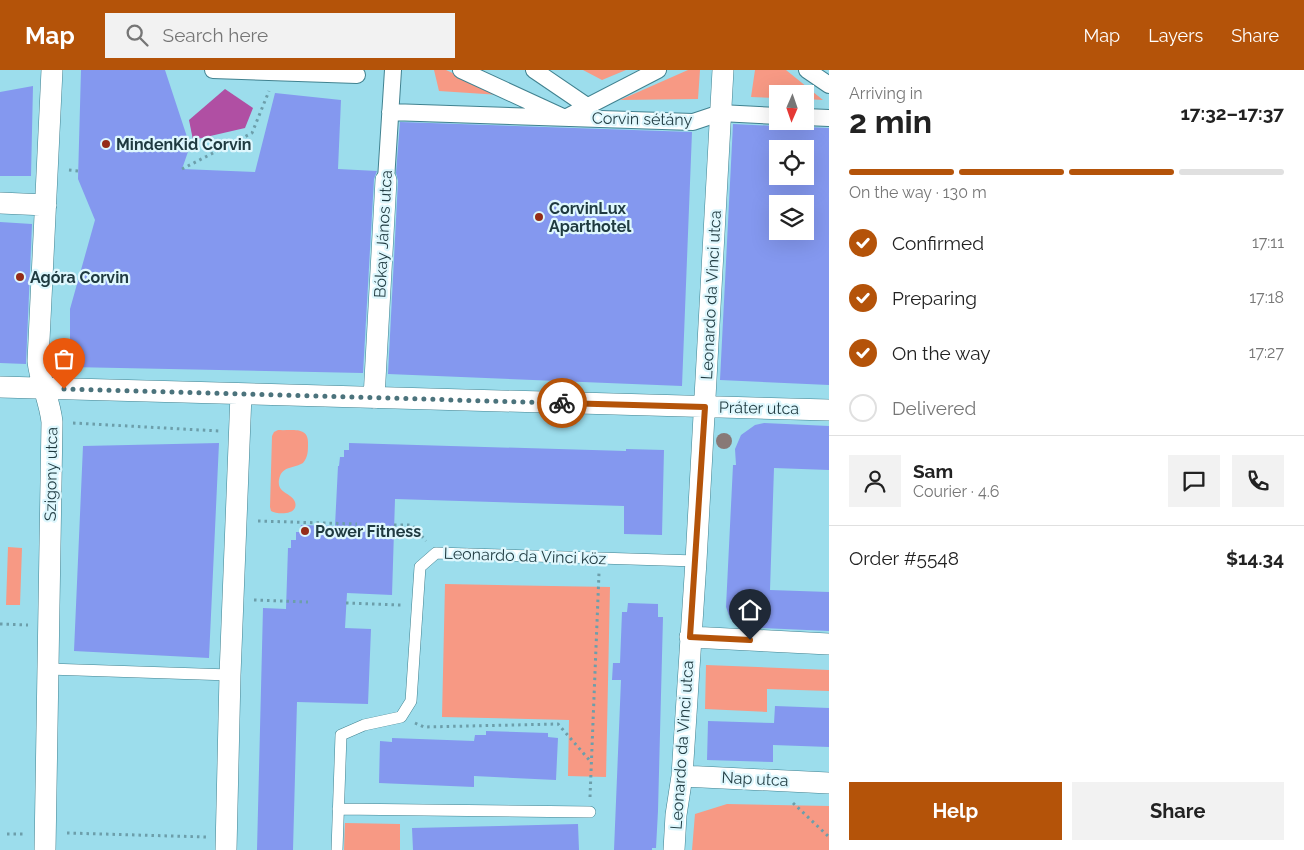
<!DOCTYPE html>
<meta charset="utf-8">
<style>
body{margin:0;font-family:Raleway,sans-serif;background:#f2f2f2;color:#222;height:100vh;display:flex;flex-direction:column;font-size:19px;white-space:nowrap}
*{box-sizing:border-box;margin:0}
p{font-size:16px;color:#767676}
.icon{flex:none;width:28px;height:28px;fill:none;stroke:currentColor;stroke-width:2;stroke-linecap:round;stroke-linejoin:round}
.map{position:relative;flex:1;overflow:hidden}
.drawer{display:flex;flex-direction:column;background:#fff;width:475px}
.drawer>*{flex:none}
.needle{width:32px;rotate:182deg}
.fabs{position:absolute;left:769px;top:15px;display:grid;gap:10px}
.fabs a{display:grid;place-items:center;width:45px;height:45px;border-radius:0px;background:#fff;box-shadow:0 5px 20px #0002;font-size:25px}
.pin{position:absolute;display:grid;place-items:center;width:42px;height:42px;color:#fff;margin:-51px -21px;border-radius:50% 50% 50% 0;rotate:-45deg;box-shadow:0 0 5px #0007}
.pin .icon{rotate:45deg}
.courier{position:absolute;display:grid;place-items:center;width:50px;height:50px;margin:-25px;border:4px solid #b45309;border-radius:50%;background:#fff;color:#222;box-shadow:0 1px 6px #0007}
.head em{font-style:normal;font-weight:700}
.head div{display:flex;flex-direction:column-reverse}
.head{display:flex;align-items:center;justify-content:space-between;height:85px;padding:0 20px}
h1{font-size:32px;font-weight:700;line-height:38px}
.bar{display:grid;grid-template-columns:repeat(4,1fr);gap:8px 5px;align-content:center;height:60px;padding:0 20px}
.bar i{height:6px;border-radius:4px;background:#e0e0e0}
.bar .current{background:#b45309}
.bar p{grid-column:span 4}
.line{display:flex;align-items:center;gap:12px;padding:0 20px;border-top:1px solid #e0e0e0}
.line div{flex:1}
.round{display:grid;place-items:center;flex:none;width:52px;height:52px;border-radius:0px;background:#f2f2f2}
ol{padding:0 20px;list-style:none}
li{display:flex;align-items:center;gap:15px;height:55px}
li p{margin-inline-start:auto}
li .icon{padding:5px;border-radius:50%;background:#b45309;color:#fff;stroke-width:4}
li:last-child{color:#767676}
li i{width:28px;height:28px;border:2px solid #e0e0e0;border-radius:50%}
.primary-button{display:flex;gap:10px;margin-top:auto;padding:10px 20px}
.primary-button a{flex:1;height:58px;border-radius:0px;background:#b45309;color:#fff;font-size:20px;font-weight:700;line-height:58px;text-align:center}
.primary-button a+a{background:#f2f2f2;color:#222}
header{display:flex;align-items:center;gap:30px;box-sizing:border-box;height:70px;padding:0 25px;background:#b45309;color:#fff}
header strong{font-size:24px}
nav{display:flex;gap:28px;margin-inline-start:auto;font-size:18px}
.search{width:350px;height:45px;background:#f2f2f2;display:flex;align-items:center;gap:12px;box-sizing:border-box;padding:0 18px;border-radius:0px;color:#767676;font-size:19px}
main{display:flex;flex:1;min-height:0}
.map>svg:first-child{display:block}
.green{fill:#f79984}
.water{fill:#b04fa3}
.building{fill:#8498ef;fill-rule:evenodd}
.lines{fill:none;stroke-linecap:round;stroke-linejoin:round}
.service-casing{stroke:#418290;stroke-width:12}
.pedestrian-casing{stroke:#418290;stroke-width:18}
.minor-casing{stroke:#418290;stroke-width:22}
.path{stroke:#6c9eaa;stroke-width:3;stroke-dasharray:2.5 4;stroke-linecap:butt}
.service{stroke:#fff;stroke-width:11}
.pedestrian{stroke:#fff;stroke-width:16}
.minor{stroke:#fff;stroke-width:21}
.tree{fill:#887977}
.done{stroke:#4b737c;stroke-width:5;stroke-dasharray:0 9}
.route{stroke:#b45309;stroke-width:6}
.poi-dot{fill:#952c18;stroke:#def7fd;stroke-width:2}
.labels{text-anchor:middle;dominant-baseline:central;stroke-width:4.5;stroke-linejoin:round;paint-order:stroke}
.street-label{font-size:16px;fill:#1f3a40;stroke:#def7fd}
.poi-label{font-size:16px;font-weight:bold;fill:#1f3a40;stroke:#def7fd;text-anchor:start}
</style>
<header>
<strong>Map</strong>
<div class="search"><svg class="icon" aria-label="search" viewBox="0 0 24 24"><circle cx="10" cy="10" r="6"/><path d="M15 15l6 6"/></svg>Search here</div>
<nav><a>Map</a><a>Layers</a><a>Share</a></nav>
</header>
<main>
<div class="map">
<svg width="829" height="780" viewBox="0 0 829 780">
<rect width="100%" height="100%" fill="#9cddec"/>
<!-- green -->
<path class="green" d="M434,0H446L500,25L439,21Z
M583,0H626L602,10Z
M688,0H700L698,29L620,30Z
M755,0H786L823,30L805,29V24H778L777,28L751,27Z
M278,360C292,361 309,356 308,374C308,381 308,387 303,393C295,398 284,396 280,406C274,424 292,422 295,432C299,445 278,445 271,441L270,437L272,366L274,362Z
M8,477L22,478L20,535H6Z
M445,514L610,517L606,707L568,706L569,650L442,647Z
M706,595L829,600V621L767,619V642L705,639Z
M727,734L829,736V780H692L695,744Z
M345,753L400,754V780H344Z"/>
<!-- water -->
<path class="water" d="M225,19L253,38L245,58L193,70L189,50Z"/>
<!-- building -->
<path class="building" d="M81,0H165L190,76L182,99L255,102L275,23L341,30L338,99L377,101L374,109L363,303L70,297V239L95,150L78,109Z
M33,16L31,106H0V22Z
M400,52L692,62L682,316L388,304L398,111L396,103Z
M733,54L777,56L784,54H799L805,57L829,58V315L720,310ZM778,79H805V106H778ZM778,134H805V161H778Z
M0,152L32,154L26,294L0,293Z
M764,353L829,356V400L774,398L770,520L829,522V561L738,557L730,548L726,537L733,395H736L735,379L741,365L755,355Z
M219,373L209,588L74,581L83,376Z
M349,373L626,381V379L664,380L662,465L624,464V436L395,429L392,525L347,523L345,558L371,559L368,634L297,632L293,780H257L263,538L286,539L288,478H291V470H296V462H300L301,455L335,456L338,396H339L340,387H344V380H349Z
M628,533L658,534V547H663L658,741L656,778H652V780H614L621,610H612L613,593H620L622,542H627Z
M775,636L829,638V677L773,675V692L707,690L708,651L774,653Z
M486,661L548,663V667L558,668L556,710L474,706V717L379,713L380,671L392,672V668L474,671L475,665H486Z
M578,754L579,780H413L412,758Z"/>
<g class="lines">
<!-- service casing -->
<g class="service-casing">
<path id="service" d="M48,599L230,605
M338,739L590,742
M337,780L341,665L364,655L401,647L411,631L420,497L436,483L696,491"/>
</g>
<!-- pedestrian casing -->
<g class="pedestrian-casing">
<path id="pedestrian" d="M213,0L357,5
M461,0L565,48L658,0
M534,0L587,36
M807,0L829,15
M390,42L693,52L720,43L778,46
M805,47L829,48
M386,110L393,0"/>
</g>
<!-- minor casing -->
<g class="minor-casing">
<path id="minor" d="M0,133L46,135
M0,317L829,340
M374,328L386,110
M690,567L829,574
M682,706L829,713
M45,780L52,352C50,331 40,312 38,291L52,0
M226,780L230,605L241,324
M674,780L676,745L682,706L696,491L723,0"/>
</g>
<!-- path -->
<path class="path" d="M182,99L252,63L269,21
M69,100L79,101
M73,353L219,361
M258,451L357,454
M394,455H412L426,471
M254,530L308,532
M346,533L401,535
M0,554L28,555
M415,653L424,657L558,654L591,692
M590,727L599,503
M793,733L829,767
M67,763L206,767
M7,764H23"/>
<!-- service -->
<use href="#service" class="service"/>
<!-- pedestrian -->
<use href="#pedestrian" class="pedestrian"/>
<!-- minor -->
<use href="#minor" class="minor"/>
</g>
<!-- trees -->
<circle class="tree" cx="724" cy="371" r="8"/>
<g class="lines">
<!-- done -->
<path class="done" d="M64,319L562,333"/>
<!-- route -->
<path class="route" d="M562,333L705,337L690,567L750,570"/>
</g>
<!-- markers -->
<g class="poi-dot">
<circle cx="106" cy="74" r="5"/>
<circle cx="539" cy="147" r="5"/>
<circle cx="20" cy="207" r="5"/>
<circle cx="305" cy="461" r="5"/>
</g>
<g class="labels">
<!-- street labels -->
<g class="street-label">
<text transform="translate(642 49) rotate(1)">Corvin sétány</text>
<text transform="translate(383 164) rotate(-87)">Bókay János utca</text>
<text transform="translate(711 225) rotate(-87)">Leonardo da Vinci utca</text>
<text transform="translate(759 338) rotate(1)">Práter utca</text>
<text transform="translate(51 404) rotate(-89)">Szigony utca</text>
<text transform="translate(525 486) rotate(2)">Leonardo da Vinci köz</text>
<text transform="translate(682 675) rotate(-86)">Leonardo da Vinci utca</text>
<text transform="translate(755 709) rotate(3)">Nap utca</text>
</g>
<!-- poi labels -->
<g class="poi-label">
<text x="116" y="74">MindenKid Corvin</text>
<text x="549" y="138">CorvinLux<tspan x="549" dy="18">Aparthotel</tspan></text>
<text x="30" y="207">Agóra Corvin</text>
<text x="315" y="461">Power Fitness</text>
</g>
</g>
</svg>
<div class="fabs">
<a><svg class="needle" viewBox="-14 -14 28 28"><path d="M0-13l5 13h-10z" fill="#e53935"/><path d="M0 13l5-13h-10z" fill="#767676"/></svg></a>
<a><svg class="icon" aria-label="locate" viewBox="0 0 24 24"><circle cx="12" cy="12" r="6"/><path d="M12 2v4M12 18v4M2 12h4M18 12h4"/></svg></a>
<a><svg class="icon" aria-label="layers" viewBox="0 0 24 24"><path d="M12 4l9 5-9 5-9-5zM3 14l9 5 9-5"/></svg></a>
</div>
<div class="pin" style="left:64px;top:319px;background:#ea580c"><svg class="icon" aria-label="bag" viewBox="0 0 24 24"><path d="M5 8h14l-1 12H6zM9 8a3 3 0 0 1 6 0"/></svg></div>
<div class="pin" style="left:750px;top:570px;background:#1f2937"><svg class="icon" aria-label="home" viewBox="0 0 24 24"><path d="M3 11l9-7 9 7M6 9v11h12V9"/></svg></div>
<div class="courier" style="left:562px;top:333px"><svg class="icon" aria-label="bike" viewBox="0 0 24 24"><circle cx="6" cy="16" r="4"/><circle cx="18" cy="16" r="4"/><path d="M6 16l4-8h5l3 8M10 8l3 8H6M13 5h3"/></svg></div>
</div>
<section class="drawer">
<div class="head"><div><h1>2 min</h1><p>Arriving in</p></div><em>17:32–17:37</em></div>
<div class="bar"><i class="current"></i><i class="current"></i><i class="current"></i><i></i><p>On the way · 130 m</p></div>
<ol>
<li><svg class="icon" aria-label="check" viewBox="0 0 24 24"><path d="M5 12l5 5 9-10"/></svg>Confirmed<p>17:11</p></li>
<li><svg class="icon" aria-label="check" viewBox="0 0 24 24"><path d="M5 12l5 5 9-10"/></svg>Preparing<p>17:18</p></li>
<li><svg class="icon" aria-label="check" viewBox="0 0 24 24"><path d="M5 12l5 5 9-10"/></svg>On the way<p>17:27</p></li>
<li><i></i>Delivered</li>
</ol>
<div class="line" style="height:90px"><a class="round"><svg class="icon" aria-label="person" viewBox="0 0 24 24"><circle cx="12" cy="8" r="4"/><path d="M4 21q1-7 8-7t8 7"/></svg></a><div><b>Sam</b><p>Courier · 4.6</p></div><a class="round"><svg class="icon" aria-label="chat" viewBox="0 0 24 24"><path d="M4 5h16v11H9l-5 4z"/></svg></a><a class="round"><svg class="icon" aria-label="phone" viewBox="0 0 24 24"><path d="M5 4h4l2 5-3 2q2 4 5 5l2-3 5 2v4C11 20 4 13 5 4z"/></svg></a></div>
<div class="line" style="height:65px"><div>Order #5548</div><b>$14.34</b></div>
<div class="primary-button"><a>Help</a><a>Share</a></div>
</section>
</main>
